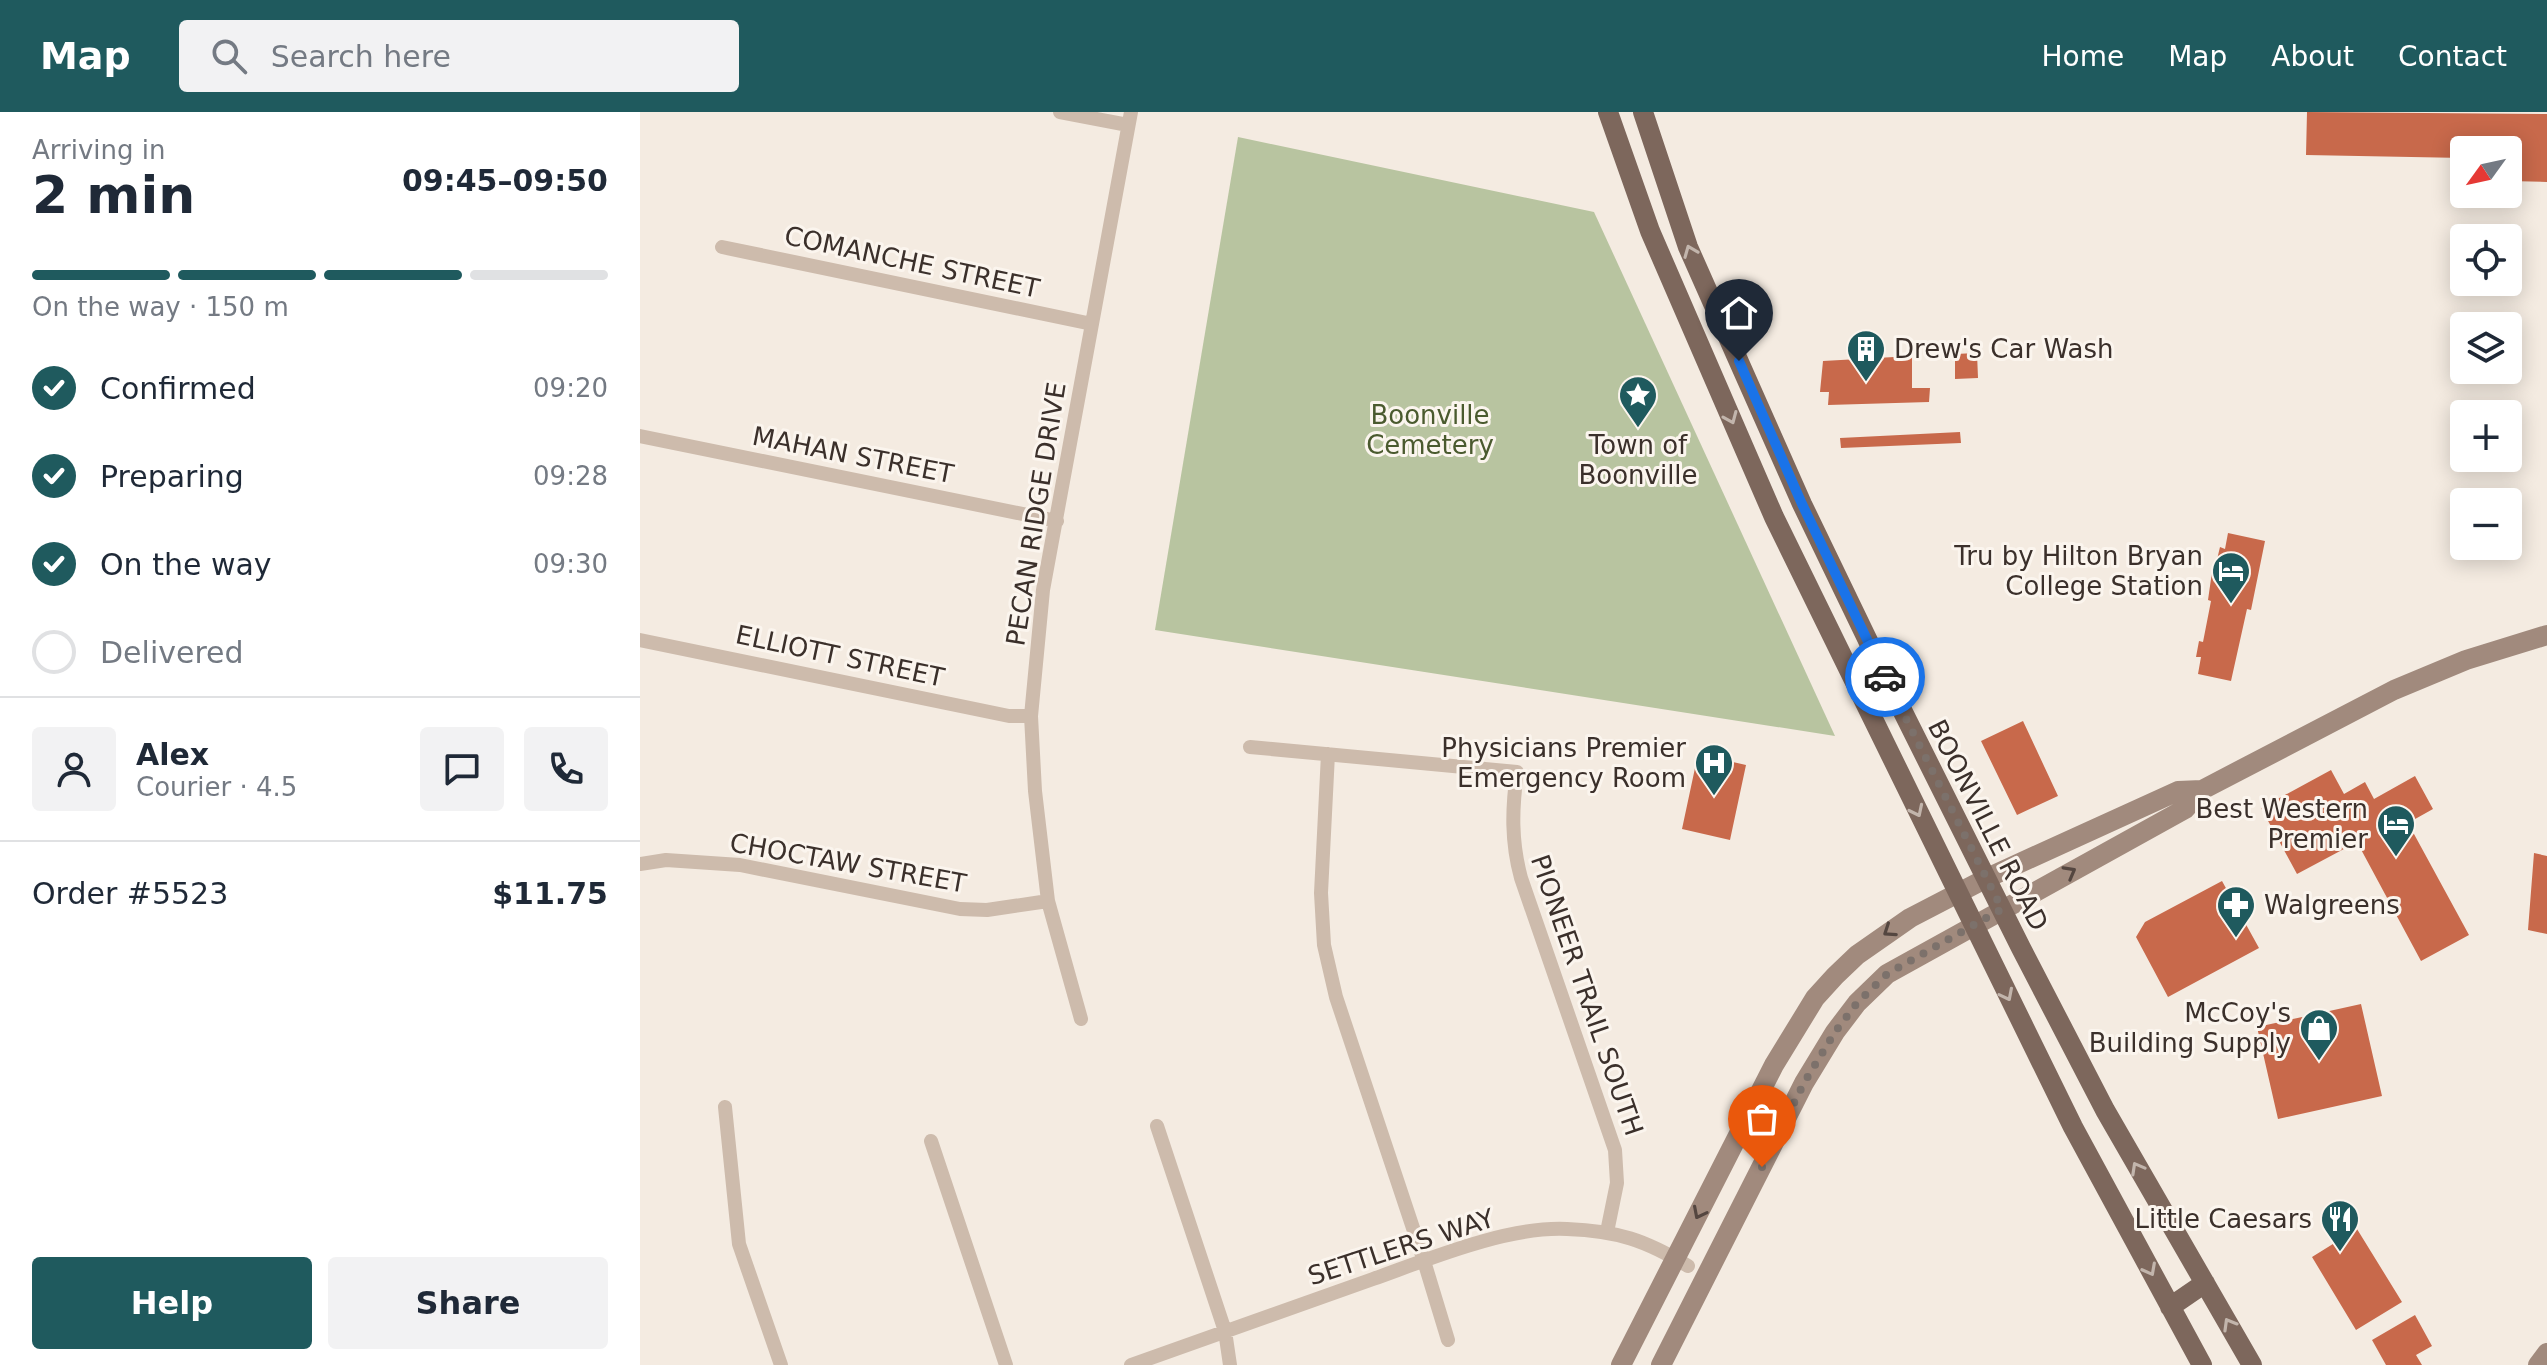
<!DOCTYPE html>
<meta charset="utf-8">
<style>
body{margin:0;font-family:"DejaVu Sans",sans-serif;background:#f2f2f3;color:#1f2937;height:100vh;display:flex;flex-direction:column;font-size:30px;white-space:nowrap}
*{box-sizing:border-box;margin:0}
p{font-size:26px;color:#747a83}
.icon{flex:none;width:44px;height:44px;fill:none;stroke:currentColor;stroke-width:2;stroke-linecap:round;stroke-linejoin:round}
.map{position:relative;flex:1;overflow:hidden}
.panel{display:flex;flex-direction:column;background:#fff;width:640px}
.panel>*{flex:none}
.needle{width:52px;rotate:237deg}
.controls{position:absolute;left:1810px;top:24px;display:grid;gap:16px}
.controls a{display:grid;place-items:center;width:72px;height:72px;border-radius:8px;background:#fff;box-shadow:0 4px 20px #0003;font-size:40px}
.pin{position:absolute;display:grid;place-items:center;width:68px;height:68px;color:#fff;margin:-82px -34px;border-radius:50% 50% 50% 0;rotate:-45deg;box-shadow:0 0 8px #0007}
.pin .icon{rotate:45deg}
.courier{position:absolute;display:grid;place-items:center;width:80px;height:80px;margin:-40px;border:6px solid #1a73e8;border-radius:50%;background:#fff;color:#222;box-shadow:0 2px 10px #0007}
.headline em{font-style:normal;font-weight:600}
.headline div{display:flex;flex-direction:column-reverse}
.headline{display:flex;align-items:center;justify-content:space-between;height:136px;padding:0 32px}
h1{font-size:52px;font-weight:600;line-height:60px}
.bar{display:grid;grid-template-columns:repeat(4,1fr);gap:12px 8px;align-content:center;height:96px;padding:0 32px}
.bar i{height:10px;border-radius:6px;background:#e0e1e3}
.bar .current{background:#1f5a5e}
.bar p{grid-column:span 4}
.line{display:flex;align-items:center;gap:20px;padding:0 32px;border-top:2px solid #e0e1e3}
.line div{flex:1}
.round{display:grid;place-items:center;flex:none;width:84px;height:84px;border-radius:8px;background:#f2f2f3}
ol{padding:0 32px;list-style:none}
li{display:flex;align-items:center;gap:24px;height:88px}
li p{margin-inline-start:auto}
li .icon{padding:8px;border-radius:50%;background:#1f5a5e;color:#fff;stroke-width:4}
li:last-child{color:#747a83}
li i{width:44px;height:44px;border:4px solid #e0e1e3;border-radius:50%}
.cta{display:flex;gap:16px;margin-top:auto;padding:16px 32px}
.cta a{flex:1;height:92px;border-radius:8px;background:#1f5a5e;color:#fff;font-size:32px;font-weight:600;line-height:92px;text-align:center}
.cta a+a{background:#f2f2f3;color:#1f2937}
header{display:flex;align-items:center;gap:48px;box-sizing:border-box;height:112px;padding:0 40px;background:#1f5a5e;color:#fff}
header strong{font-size:38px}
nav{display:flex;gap:44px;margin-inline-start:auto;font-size:28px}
.search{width:560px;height:72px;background:#f2f2f3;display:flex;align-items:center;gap:20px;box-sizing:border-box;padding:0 28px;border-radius:8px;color:#747a83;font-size:30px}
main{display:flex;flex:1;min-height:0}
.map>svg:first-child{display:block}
.green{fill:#b8c4a0}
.building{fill:#c8694b}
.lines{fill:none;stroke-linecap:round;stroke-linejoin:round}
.street{stroke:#cdbbac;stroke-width:14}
.secondary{stroke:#a18a7d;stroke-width:20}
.primary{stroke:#7d675c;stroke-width:20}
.oneway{stroke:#c2b5ac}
.oneway2{stroke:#544640}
.done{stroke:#7c716b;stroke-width:8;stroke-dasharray:0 14.4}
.route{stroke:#1a73e8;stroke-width:10}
.labels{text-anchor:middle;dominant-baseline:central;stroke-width:6;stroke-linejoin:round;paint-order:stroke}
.street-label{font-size:26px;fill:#3b302b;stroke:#fbf5ee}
.poi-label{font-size:26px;fill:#3b302b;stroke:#fbf5ee;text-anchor:end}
.park-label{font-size:26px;fill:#4a5a2e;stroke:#fbf5ee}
</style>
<header>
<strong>Map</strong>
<div class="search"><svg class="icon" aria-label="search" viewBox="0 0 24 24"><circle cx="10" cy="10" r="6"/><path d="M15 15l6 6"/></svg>Search here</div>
<nav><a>Home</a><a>Map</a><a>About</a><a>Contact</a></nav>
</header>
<main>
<section class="panel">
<div class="headline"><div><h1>2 min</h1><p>Arriving in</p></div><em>09:45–09:50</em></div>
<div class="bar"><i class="current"></i><i class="current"></i><i class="current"></i><i></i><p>On the way · 150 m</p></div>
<ol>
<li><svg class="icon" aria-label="check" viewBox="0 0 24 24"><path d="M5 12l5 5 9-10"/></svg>Confirmed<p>09:20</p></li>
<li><svg class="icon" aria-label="check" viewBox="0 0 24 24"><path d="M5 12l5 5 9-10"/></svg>Preparing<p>09:28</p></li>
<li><svg class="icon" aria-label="check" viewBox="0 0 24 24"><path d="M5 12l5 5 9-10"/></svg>On the way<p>09:30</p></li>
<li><i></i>Delivered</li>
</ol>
<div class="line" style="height:144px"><a class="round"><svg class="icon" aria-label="person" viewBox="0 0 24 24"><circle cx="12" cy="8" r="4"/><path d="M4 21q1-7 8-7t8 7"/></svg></a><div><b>Alex</b><p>Courier · 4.5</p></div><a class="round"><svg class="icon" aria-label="chat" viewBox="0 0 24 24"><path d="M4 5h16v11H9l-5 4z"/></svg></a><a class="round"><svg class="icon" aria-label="phone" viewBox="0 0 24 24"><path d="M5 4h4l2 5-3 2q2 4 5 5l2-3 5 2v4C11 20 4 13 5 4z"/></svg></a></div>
<div class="line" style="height:104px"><div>Order #5523</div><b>$11.75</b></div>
<div class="cta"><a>Help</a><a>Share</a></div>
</section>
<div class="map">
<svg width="1907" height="1253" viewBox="0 0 1907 1253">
<rect width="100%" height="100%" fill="#f4ebe1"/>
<!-- green -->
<path class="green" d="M598,25L954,100L1195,624L515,518Z"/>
<!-- building -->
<path class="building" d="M1667,0L1907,2V70L1868,69V38H1824V46L1666,43Z
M1337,241L1338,266L1315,267V242Z
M1272,244V276H1290L1289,290L1188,293L1189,280H1180L1183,249Z
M1320,320L1321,331L1201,336L1200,326Z
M1588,421L1625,429L1611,498L1607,497L1591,569L1558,562L1561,545H1556L1559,529L1563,530L1571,489L1568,488L1572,460H1574L1580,435L1585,437Z
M1383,609L1418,684L1377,703L1341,629Z
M1058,642L1106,653L1090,728L1042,717Z
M1691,658L1704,682L1725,670L1734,687L1775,664L1793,697L1768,711L1829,823L1781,849L1717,730L1657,762L1621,696Z
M1894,741L1907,744V822L1888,818Z
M1582,769L1619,836L1528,885L1496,825L1505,810Z
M1721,892L1742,984L1638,1007L1617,915Z
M1717,1117L1762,1190L1716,1218L1672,1145Z
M1775,1203L1792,1234L1776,1243L1782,1253H1746L1732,1228Z"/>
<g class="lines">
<!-- street -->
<path class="street" d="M420,0L488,13
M82,135L452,212
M0,324L417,409
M0,528L369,604H391
M610,635L877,660C872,697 871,729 881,766L975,1038L977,1071L967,1120
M688,642L681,781L684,833L696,885L784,1149L808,1228
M0,752L26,748L100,753L320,797L347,798L408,789
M441,907L408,789L395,679L391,604L403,478L491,0
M85,995L99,1132L141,1253
M517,1014L585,1219L590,1253
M291,1029L366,1253
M491,1253C571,1224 652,1196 733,1167C789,1147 867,1114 927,1117C978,1119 1005,1128 1048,1154"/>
<!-- secondary -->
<path class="secondary" d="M981,1253L1134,953L1175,886L1195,864L1217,843L1270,806L1347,766L1538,679L1562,678
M1021,1253L1164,971L1195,920L1217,891L1247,862L1545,697L1562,678L1754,578L1826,548L1907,523
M1898,1253L1907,1241"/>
<!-- primary -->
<path class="primary" d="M968,0L1010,119L1134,405L1433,1015L1562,1253
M1003,0L1048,135L1162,392L1245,564L1381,836L1465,998L1612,1253
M1530,1195L1565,1171"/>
</g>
<!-- one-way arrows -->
<defs><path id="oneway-chevron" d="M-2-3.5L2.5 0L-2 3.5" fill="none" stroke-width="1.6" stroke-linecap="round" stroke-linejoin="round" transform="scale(2)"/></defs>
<g class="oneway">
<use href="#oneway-chevron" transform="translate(1050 139) rotate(-112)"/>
<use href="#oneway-chevron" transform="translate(1091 306) rotate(67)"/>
<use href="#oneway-chevron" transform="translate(1277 699) rotate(64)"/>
<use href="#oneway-chevron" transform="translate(1367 883) rotate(63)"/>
<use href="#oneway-chevron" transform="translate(1497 1056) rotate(-119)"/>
<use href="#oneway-chevron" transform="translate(1510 1158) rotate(62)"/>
<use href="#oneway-chevron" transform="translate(1589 1212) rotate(-120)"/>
</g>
<g class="oneway2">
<use href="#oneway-chevron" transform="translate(1430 760) rotate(-29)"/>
<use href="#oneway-chevron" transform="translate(1249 819) rotate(146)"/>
<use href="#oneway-chevron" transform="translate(1059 1101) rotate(117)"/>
</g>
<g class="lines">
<!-- done -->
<path class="done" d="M1122,1055L1164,971L1195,920L1217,891L1247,862L1362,797L1245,565"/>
<!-- route -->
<path class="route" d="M1099,249L1162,392L1245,565"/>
</g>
<!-- icons -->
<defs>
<g id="building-pin" transform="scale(2)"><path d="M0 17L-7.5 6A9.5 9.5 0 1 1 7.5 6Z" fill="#1f5a5e" stroke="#fbf5ee"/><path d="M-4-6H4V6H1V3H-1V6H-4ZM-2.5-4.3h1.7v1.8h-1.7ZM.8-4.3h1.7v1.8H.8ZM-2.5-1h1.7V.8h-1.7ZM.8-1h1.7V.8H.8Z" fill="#fff"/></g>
<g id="sight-pin" transform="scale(2)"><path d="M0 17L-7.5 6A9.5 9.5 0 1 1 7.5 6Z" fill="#1f5a5e" stroke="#fbf5ee"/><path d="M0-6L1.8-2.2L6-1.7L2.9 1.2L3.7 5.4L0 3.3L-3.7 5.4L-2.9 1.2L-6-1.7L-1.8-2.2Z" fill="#fff"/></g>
<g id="hotel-pin" transform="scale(2)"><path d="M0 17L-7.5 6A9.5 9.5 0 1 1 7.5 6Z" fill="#1f5a5e" stroke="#fbf5ee"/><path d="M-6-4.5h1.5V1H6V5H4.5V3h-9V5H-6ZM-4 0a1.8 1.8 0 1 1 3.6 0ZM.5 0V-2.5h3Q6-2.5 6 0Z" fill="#fff"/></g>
<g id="hospital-pin" transform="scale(2)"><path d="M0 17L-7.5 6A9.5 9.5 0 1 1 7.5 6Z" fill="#1f5a5e" stroke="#fbf5ee"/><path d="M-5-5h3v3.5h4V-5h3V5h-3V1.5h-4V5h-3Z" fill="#fff"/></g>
<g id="pharmacy-pin" transform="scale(2)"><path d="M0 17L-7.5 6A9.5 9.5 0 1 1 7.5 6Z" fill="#1f5a5e" stroke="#fbf5ee"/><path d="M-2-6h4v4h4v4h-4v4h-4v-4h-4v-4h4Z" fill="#fff"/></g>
<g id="shop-pin" transform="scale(2)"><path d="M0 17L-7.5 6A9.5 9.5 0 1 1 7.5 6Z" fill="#1f5a5e" stroke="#fbf5ee"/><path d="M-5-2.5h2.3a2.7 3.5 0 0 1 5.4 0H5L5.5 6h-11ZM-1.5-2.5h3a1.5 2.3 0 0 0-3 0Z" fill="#fff"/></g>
<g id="restaurant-pin" transform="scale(2)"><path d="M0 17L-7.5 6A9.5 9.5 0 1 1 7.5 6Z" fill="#1f5a5e" stroke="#fbf5ee"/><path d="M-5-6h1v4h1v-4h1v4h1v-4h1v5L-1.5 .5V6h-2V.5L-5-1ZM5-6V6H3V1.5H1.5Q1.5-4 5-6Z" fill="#fff"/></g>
</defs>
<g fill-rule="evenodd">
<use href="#building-pin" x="1226" y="237"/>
<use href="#sight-pin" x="998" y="283"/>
<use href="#hotel-pin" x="1591" y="459"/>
<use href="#hospital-pin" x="1074" y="651"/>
<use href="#hotel-pin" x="1756" y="712"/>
<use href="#pharmacy-pin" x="1596" y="793"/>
<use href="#shop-pin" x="1679" y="916"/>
<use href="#restaurant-pin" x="1700" y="1107"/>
</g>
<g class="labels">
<!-- street labels -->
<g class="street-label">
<text transform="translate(272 150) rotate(12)">COMANCHE STREET</text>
<text transform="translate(213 343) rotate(11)">MAHAN STREET</text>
<text transform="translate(396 402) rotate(-81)">PECAN RIDGE DRIVE</text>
<text transform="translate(200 544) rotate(12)">ELLIOTT STREET</text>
<text transform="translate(1348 713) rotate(63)">BOONVILLE ROAD</text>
<text transform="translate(208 751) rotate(10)">CHOCTAW STREET</text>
<text transform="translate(947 883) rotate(71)">PIONEER TRAIL SOUTH</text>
<text transform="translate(761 1135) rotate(-18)">SETTLERS WAY</text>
</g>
<!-- poi labels -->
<g class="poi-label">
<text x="1254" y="237" text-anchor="start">Drew's Car Wash</text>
<text x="998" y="333" text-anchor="middle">Town of<tspan x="998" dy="30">Boonville</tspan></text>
<text x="1563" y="444">Tru by Hilton Bryan<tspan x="1563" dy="30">College Station</tspan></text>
<text x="1046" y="636">Physicians Premier<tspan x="1046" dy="30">Emergency Room</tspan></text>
<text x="1728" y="697">Best Western<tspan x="1728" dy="30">Premier</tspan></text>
<text x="1624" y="793" text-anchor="start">Walgreens</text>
<text x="1651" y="901">McCoy's<tspan x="1651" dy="30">Building Supply</tspan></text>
<text x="1672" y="1107">Little Caesars</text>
</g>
<!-- park labels -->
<g class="park-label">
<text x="790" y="303">Boonville<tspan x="790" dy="30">Cemetery</tspan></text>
</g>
</g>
</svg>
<div class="controls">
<a><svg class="needle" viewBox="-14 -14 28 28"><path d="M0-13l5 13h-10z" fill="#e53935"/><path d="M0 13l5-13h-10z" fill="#747a83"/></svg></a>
<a><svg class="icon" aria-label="locate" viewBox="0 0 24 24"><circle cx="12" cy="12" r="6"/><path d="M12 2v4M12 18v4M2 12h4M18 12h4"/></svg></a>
<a><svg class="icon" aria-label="layers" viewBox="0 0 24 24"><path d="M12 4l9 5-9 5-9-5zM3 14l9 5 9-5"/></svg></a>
<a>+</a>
<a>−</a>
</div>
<div class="pin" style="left:1122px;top:1055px;background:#ea580c"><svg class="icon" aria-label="bag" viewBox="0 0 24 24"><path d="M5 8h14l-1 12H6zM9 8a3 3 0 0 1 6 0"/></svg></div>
<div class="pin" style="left:1099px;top:249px;background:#1f2937"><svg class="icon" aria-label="home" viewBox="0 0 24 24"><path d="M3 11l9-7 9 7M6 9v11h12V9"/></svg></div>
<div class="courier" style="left:1245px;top:565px"><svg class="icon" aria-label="car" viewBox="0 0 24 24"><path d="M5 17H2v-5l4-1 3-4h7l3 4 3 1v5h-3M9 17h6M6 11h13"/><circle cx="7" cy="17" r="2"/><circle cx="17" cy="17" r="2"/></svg></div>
</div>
</main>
